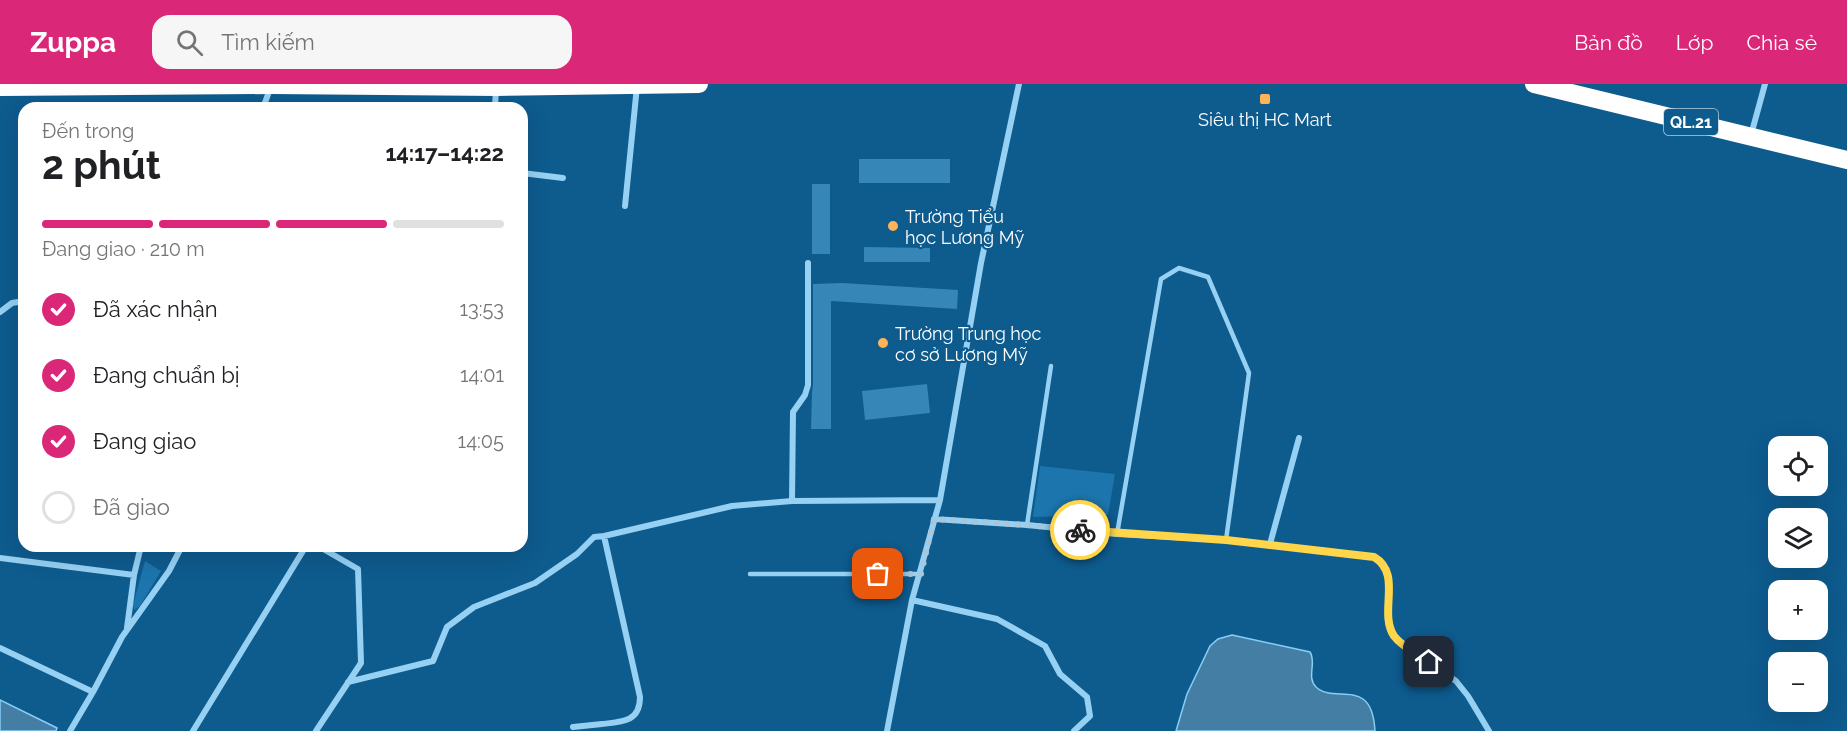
<!DOCTYPE html>
<html lang="vi">
<meta charset="utf-8">
<style>
body{margin:0;font-family:Raleway,sans-serif;background:#f6f6f6;color:#202124;height:100vh;display:flex;flex-direction:column;font-size:22px;white-space:nowrap}
*{box-sizing:border-box;margin:0}
p{font-size:20px;color:#757577}
.icon{flex:none;width:33px;height:33px;fill:none;stroke:currentColor;stroke-width:2;stroke-linecap:round;stroke-linejoin:round}
.map{position:relative;flex:1;overflow:hidden}
.sheet{position:absolute;left:18px;top:18px;width:510px;height:450px;display:flex;flex-direction:column;background:#fff;border-radius:18px;box-shadow:0 6px 24px #0002}
.sheet>*{flex:none}
.buttons{position:absolute;left:1768px;top:352px;display:grid;gap:12px}
.buttons a{display:grid;place-items:center;width:60px;height:60px;border-radius:12px;background:#fff;box-shadow:0 6px 24px #0002;font-size:30px}
.pin{position:absolute;display:grid;place-items:center;width:51px;height:51px;color:#fff;margin:-26px;border-radius:12px;box-shadow:0 3px 9px #0006}
.courier{position:absolute;display:grid;place-items:center;width:60px;height:60px;margin:-30px;border:4px solid #ffd54a;border-radius:50%;background:#fff;color:#222;box-shadow:0 2px 8px #0007}
.headline em{font-style:normal;font-weight:700}
.headline div{display:flex;flex-direction:column-reverse}
.headline{display:flex;align-items:center;justify-content:space-between;height:102px;padding:0 24px}
h1{font-size:39px;font-weight:700;line-height:45px}
.bar{display:grid;grid-template-columns:repeat(4,1fr);gap:9px 6px;align-content:center;height:72px;padding:0 24px}
.bar i{height:8px;border-radius:4px;background:#e0e0e0}
.bar .on{background:#db2777}
.bar p{grid-column:span 4}
ol{padding:0 24px;list-style:none}
li{display:flex;align-items:center;gap:18px;height:66px}
li p{margin-inline-start:auto}
li .icon{padding:6px;border-radius:50%;background:#db2777;color:#fff;stroke-width:4}
li:last-child{color:#757577}
li i{width:33px;height:33px;border:3px solid #e0e0e0;border-radius:50%}
header{display:flex;align-items:center;gap:36px;box-sizing:border-box;height:84px;padding:0 30px;background:#db2777;color:#fff}
header strong{font-size:28px}
nav{display:flex;gap:33px;margin-inline-start:auto;font-size:21px}
.search{width:420px;height:54px;background:#f6f6f6;display:flex;align-items:center;gap:15px;box-sizing:border-box;padding:0 21px;border-radius:18px;color:#757577;font-size:22px}
.map>svg:first-child{display:block}
.green{fill:#1c75ac}
.water{fill:#457ea4;stroke:#87cef7;stroke-width:1.5}
.building{fill:#3686b8}
.lines{fill:none;stroke-linecap:round;stroke-linejoin:round}
.lane{stroke:#96d0f3;stroke-width:4.5}
.street{stroke:#96d0f3;stroke-width:6}
.highway{stroke:#fff;stroke-width:18}
.done{stroke:#abc6d7;stroke-width:6;stroke-dasharray:0 10.8}
.route{stroke:#ffd54a;stroke-width:8}
.poi-dot{fill:#ffb358;stroke:#0e5b8e;stroke-width:2}
.labels{text-anchor:middle;dominant-baseline:central;stroke-width:4.5;stroke-linejoin:round;paint-order:stroke}
.shield{fill:#0e5b8e;stroke:#b7cedd;stroke-width:1.5}
.shield-label{font-size:16px;font-weight:bold;fill:#fff}
.poi-label{font-size:18px;fill:#fff;stroke:#0e5b8e;text-anchor:start}
</style>
<header>
<strong>Zuppa</strong>
<div class="search"><svg class="icon" aria-label="search" viewBox="0 0 24 24"><circle cx="10" cy="10" r="6"/><path d="M15 15l6 6"/></svg>Tìm kiếm</div>
<nav><a>Bản đồ</a><a>Lớp</a><a>Chia sẻ</a></nav>
</header>
<div class="map">
<svg width="1847" height="647" viewBox="0 0 1847 647">
<rect width="100%" height="100%" fill="#0e5b8e"/>
<!-- green -->
<path class="green" d="M1040,382L1115,390L1108,431L1033,433Z
M145,477L161,487L140,522L134,526L133,521Z"/>
<!-- water -->
<path class="water" d="M1232,551L1310,568C1317,579 1306,593 1316,603C1335,621 1372,591 1375,647H1176L1187,610L1210,562L1218,555Z
M0,616L57,644L56,647H0Z"/>
<!-- building -->
<path class="building" d="M859,75H950V99H859Z
M812,100H830V170H812Z
M864,163L930,164V178H864Z
M842,199L958,206L957,225L831,217V345H811L812,308L813,301V200Z
M927,300L930,329L865,336L862,307Z"/>
<g class="lines">
<!-- lane -->
<path class="lane" d="M1027,441L1051,282
M1117,450L1161,195L1179,184L1208,193L1249,289L1226,456
M750,490H921"/>
<!-- street -->
<path class="street" d="M263,24L270,5
M495,24L496,4
M1751,51L1765,0
M522,89L563,94
M625,122L637,2
M0,228L12,219L24,217
M792,417L793,328L805,311L808,301V179
M934,435L1027,441L1117,450L1226,456L1374,473C1400,488 1383,519 1390,542C1392,549 1396,554 1400,558L1456,597L1468,612L1489,647
M1270,460L1299,354
M0,474L134,491
M912,516L997,535L1045,562L1060,590L1087,613L1090,632L1074,647
M127,544L134,491L141,462
M0,564L93,608
M348,598L433,577L447,543L474,523L535,499L577,470L594,453L604,452L732,422L792,417L940,416
M573,643C583,642 592,641 602,640C622,638 640,638 640,613L604,452
M70,647L93,608L122,553L169,487L182,462
M193,647L306,462
M316,647L361,579L358,485L318,462
M887,647L912,516L940,416L981,179L1019,0"/>
<!-- highway -->
<path class="highway" d="M1534,0L1847,76
M0,3L271,1L496,3L699,0"/>
</g>
<g class="lines">
<!-- done -->
<path class="done" d="M878,490H921L934,435L1027,441L1080,446"/>
<!-- route -->
<path class="route" d="M1080,446L1226,456L1374,473C1403,490 1378,528 1394,552C1402,563 1418,570 1429,578"/>
</g>
<!-- markers -->
<g class="poi-dot">
<rect x="1259" y="9" width="12" height="12" rx="3"/>
<circle cx="893" cy="142" r="6"/>
<circle cx="883" cy="259" r="6"/>
</g>
<g class="labels">
<!-- shield labels -->
<rect class="shield" x="1664" y="25" width="54" height="26" rx="4.5"/>
<g class="shield-label">
<text x="1691" y="38">QL.21</text>
</g>
<!-- poi labels -->
<g class="poi-label">
<text x="1265" y="35" text-anchor="middle">Siêu thị HC Mart</text>
<text x="905" y="132">Trường Tiểu<tspan x="905" dy="21">học Lương Mỹ</tspan></text>
<text x="895" y="249">Trường Trung học<tspan x="895" dy="21">cơ sở Lương Mỹ</tspan></text>
</g>
</g>
</svg>
<div class="buttons">
<a><svg class="icon" aria-label="locate" viewBox="0 0 24 24"><circle cx="12" cy="12" r="6"/><path d="M12 2v4M12 18v4M2 12h4M18 12h4"/></svg></a>
<a><svg class="icon" aria-label="layers" viewBox="0 0 24 24"><path d="M12 4l9 5-9 5-9-5zM3 14l9 5 9-5"/></svg></a>
<a>+</a>
<a>−</a>
</div>
<div class="pin" style="left:878px;top:490px;background:#ea580c"><svg class="icon" aria-label="bag" viewBox="0 0 24 24"><path d="M5 8h14l-1 12H6zM9 8a3 3 0 0 1 6 0"/></svg></div>
<div class="pin" style="left:1429px;top:578px;background:#1f2937"><svg class="icon" aria-label="home" viewBox="0 0 24 24"><path d="M3 11l9-7 9 7M6 9v11h12V9"/></svg></div>
<div class="courier" style="left:1080px;top:446px"><svg class="icon" aria-label="bike" viewBox="0 0 24 24"><circle cx="6" cy="16" r="4"/><circle cx="18" cy="16" r="4"/><path d="M6 16l4-8h5l3 8M10 8l3 8H6M13 5h3"/></svg></div>
<section class="sheet">
<div class="headline"><div><h1>2 phút</h1><p>Đến trong</p></div><em>14:17–14:22</em></div>
<div class="bar"><i class="on"></i><i class="on"></i><i class="on"></i><i></i><p>Đang giao · 210 m</p></div>
<ol>
<li><svg class="icon" aria-label="check" viewBox="0 0 24 24"><path d="M5 12l5 5 9-10"/></svg>Đã xác nhận<p>13:53</p></li>
<li><svg class="icon" aria-label="check" viewBox="0 0 24 24"><path d="M5 12l5 5 9-10"/></svg>Đang chuẩn bị<p>14:01</p></li>
<li><svg class="icon" aria-label="check" viewBox="0 0 24 24"><path d="M5 12l5 5 9-10"/></svg>Đang giao<p>14:05</p></li>
<li><i></i>Đã giao</li>
</ol>
</section>
</div>
